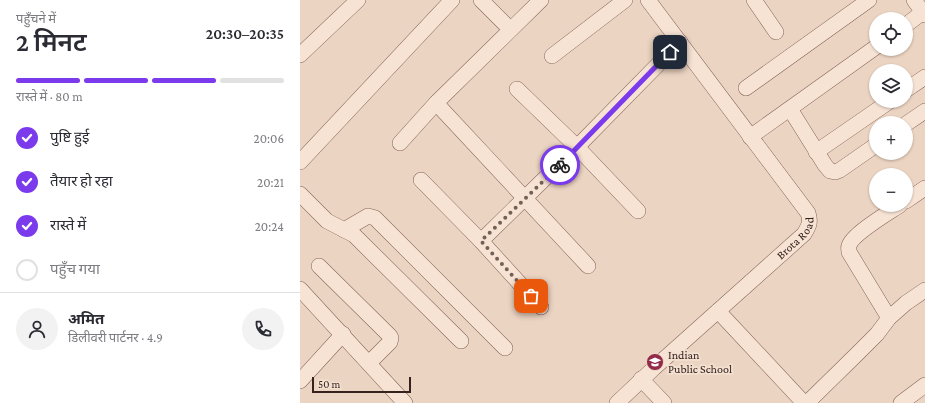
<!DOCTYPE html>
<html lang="hi">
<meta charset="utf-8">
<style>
body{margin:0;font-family:"Crimson Pro","Noto Sans Devanagari",serif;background:#f2f2f3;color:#2b2b33;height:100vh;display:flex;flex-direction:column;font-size:15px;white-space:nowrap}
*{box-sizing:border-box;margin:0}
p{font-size:13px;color:#7c7c81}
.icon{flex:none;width:22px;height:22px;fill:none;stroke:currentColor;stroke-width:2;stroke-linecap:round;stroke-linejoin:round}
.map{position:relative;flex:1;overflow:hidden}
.panel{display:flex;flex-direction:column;background:#fff;width:300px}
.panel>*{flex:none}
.tools{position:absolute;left:569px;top:12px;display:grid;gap:8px}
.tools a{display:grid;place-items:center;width:44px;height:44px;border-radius:50%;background:#fff;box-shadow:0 1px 3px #0004;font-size:20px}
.scale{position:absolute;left:12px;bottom:10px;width:99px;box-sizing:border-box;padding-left:4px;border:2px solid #35221d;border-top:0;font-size:11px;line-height:14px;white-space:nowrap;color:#35221d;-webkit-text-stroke:3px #f4e0d1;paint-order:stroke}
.pin{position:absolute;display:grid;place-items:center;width:34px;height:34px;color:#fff;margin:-17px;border-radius:8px;box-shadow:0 2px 6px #0006}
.courier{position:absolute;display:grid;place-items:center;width:40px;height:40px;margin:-20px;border:3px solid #7c3aed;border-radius:50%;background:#fff;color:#222;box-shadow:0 1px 5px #0007}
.head em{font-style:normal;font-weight:600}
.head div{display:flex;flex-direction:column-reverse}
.head{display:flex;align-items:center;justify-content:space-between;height:68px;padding:0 16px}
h1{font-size:26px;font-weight:600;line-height:30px}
.bar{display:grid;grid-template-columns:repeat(4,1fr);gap:6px 4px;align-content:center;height:48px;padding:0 16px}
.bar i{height:5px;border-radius:3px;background:#e1e1e2}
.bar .on{background:#7c3aed}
.bar p{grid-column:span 4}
.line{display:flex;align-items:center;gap:10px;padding:0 16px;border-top:1px solid #e1e1e2}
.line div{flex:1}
.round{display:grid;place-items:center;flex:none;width:42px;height:42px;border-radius:21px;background:#f2f2f3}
ol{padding:0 16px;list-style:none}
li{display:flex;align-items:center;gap:12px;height:44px}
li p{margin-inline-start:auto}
li .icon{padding:4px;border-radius:50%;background:#7c3aed;color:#fff;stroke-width:4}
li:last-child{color:#7c7c81}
li i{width:22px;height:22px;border:2px solid #e1e1e2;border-radius:50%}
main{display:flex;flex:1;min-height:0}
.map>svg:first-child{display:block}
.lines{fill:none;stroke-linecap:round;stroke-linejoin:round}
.street-casing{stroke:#85655a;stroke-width:16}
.street{stroke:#f7e3d4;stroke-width:15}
.done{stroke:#756057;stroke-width:4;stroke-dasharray:0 7.2}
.route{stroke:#7c3aed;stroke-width:5}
.labels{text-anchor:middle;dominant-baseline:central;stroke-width:3.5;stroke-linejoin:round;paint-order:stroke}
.street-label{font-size:12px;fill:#35221d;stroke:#f4e0d1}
.poi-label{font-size:12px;fill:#35221d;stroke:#f4e0d1;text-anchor:start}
</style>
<main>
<section class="panel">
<div class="head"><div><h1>2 मिनट</h1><p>पहुँचने में</p></div><em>20:30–20:35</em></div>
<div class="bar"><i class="on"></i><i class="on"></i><i class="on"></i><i></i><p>रास्ते में · 80 m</p></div>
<ol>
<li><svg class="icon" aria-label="check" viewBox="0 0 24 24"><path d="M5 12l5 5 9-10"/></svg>पुष्टि हुई<p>20:06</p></li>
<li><svg class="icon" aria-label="check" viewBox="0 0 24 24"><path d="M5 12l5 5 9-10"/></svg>तैयार हो रहा<p>20:21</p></li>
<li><svg class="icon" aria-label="check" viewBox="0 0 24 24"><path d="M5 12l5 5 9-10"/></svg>रास्ते में<p>20:24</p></li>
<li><i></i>पहुँच गया</li>
</ol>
<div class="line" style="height:72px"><a class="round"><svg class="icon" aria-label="person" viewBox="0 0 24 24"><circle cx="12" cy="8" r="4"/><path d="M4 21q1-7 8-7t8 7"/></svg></a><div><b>अमित</b><p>डिलीवरी पार्टनर · 4.9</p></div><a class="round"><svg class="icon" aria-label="phone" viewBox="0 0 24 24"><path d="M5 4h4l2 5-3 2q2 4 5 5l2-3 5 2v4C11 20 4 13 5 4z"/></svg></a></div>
</section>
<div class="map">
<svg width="625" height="403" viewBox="0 0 625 403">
<rect width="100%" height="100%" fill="#ecd4c2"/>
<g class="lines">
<!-- street casing -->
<g class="street-casing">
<g id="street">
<path d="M181,0L210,29"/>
<path d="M454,0L476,32"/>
<path d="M614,0L625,15"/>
<path d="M606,25L623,12"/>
<path d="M0,55L58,0"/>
<path d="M252,56L325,0"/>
<path d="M446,88L569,0"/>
<path d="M217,89L277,147L338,211"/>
<path d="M606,90L625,77"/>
<path d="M136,103L288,266"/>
<path d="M490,109L525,165L530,171L535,172L540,170L576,145"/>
<path d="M606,124L625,111"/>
<path d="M450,137L576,47"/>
<path d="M100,143L136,103L241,0"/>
<path d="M516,152L590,101"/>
<path d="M0,162L152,0"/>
<path d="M121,180L181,241L241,307"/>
<path d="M0,194L27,221L54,235L161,341"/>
<path d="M606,201L625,188"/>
<path d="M44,230L68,216L75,218L205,348"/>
<path d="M181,241L277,147L380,42"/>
<path d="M19,266L90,336L91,338L90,342L69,363"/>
<path d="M0,289L105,403"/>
<path d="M418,311L504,403"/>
<path d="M589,318L549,252C549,250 548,247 549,246C552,234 590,212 600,205"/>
<path d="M341,379L364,403"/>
<path d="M0,381L43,334"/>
<path id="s1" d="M317,403L354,368L504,234C509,226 511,222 508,213L348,0"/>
<path d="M507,403L558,353L577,334L589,318L606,303L625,290"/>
<path d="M601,403L625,385"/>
</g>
</g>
<!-- street -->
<use href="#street" class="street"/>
</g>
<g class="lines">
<!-- done -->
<path class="done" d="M231,296L181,241L260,165"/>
<!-- route -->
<path class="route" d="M260,165L370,52"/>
</g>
<!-- icons -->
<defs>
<g id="school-disc" transform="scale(0.9)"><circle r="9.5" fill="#922c49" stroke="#f4e0d1"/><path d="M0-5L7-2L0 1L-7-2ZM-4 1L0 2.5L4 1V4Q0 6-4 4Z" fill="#fff"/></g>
</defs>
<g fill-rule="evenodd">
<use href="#school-disc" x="355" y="362"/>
</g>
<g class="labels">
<!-- street labels -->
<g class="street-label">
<text stroke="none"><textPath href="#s1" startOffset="244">Brota Road</textPath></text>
</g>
<!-- poi labels -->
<g class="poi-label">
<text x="368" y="355">Indian<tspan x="368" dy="14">Public School</tspan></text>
</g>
</g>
</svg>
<div class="tools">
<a><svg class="icon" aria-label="locate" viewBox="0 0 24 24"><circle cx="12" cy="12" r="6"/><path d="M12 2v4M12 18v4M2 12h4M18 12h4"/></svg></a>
<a><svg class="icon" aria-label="layers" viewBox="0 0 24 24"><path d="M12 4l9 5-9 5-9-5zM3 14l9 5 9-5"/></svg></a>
<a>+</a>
<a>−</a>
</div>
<div class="scale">50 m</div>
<div class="pin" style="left:231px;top:296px;background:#ea580c"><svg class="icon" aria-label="bag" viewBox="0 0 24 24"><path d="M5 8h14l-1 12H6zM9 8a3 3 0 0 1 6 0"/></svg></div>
<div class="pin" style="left:370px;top:52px;background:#1f2937"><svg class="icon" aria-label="home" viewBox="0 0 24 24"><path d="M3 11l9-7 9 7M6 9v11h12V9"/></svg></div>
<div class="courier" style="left:260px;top:165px"><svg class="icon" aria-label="bike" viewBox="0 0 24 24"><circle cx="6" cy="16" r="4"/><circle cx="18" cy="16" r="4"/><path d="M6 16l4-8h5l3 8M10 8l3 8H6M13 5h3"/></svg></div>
</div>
</main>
